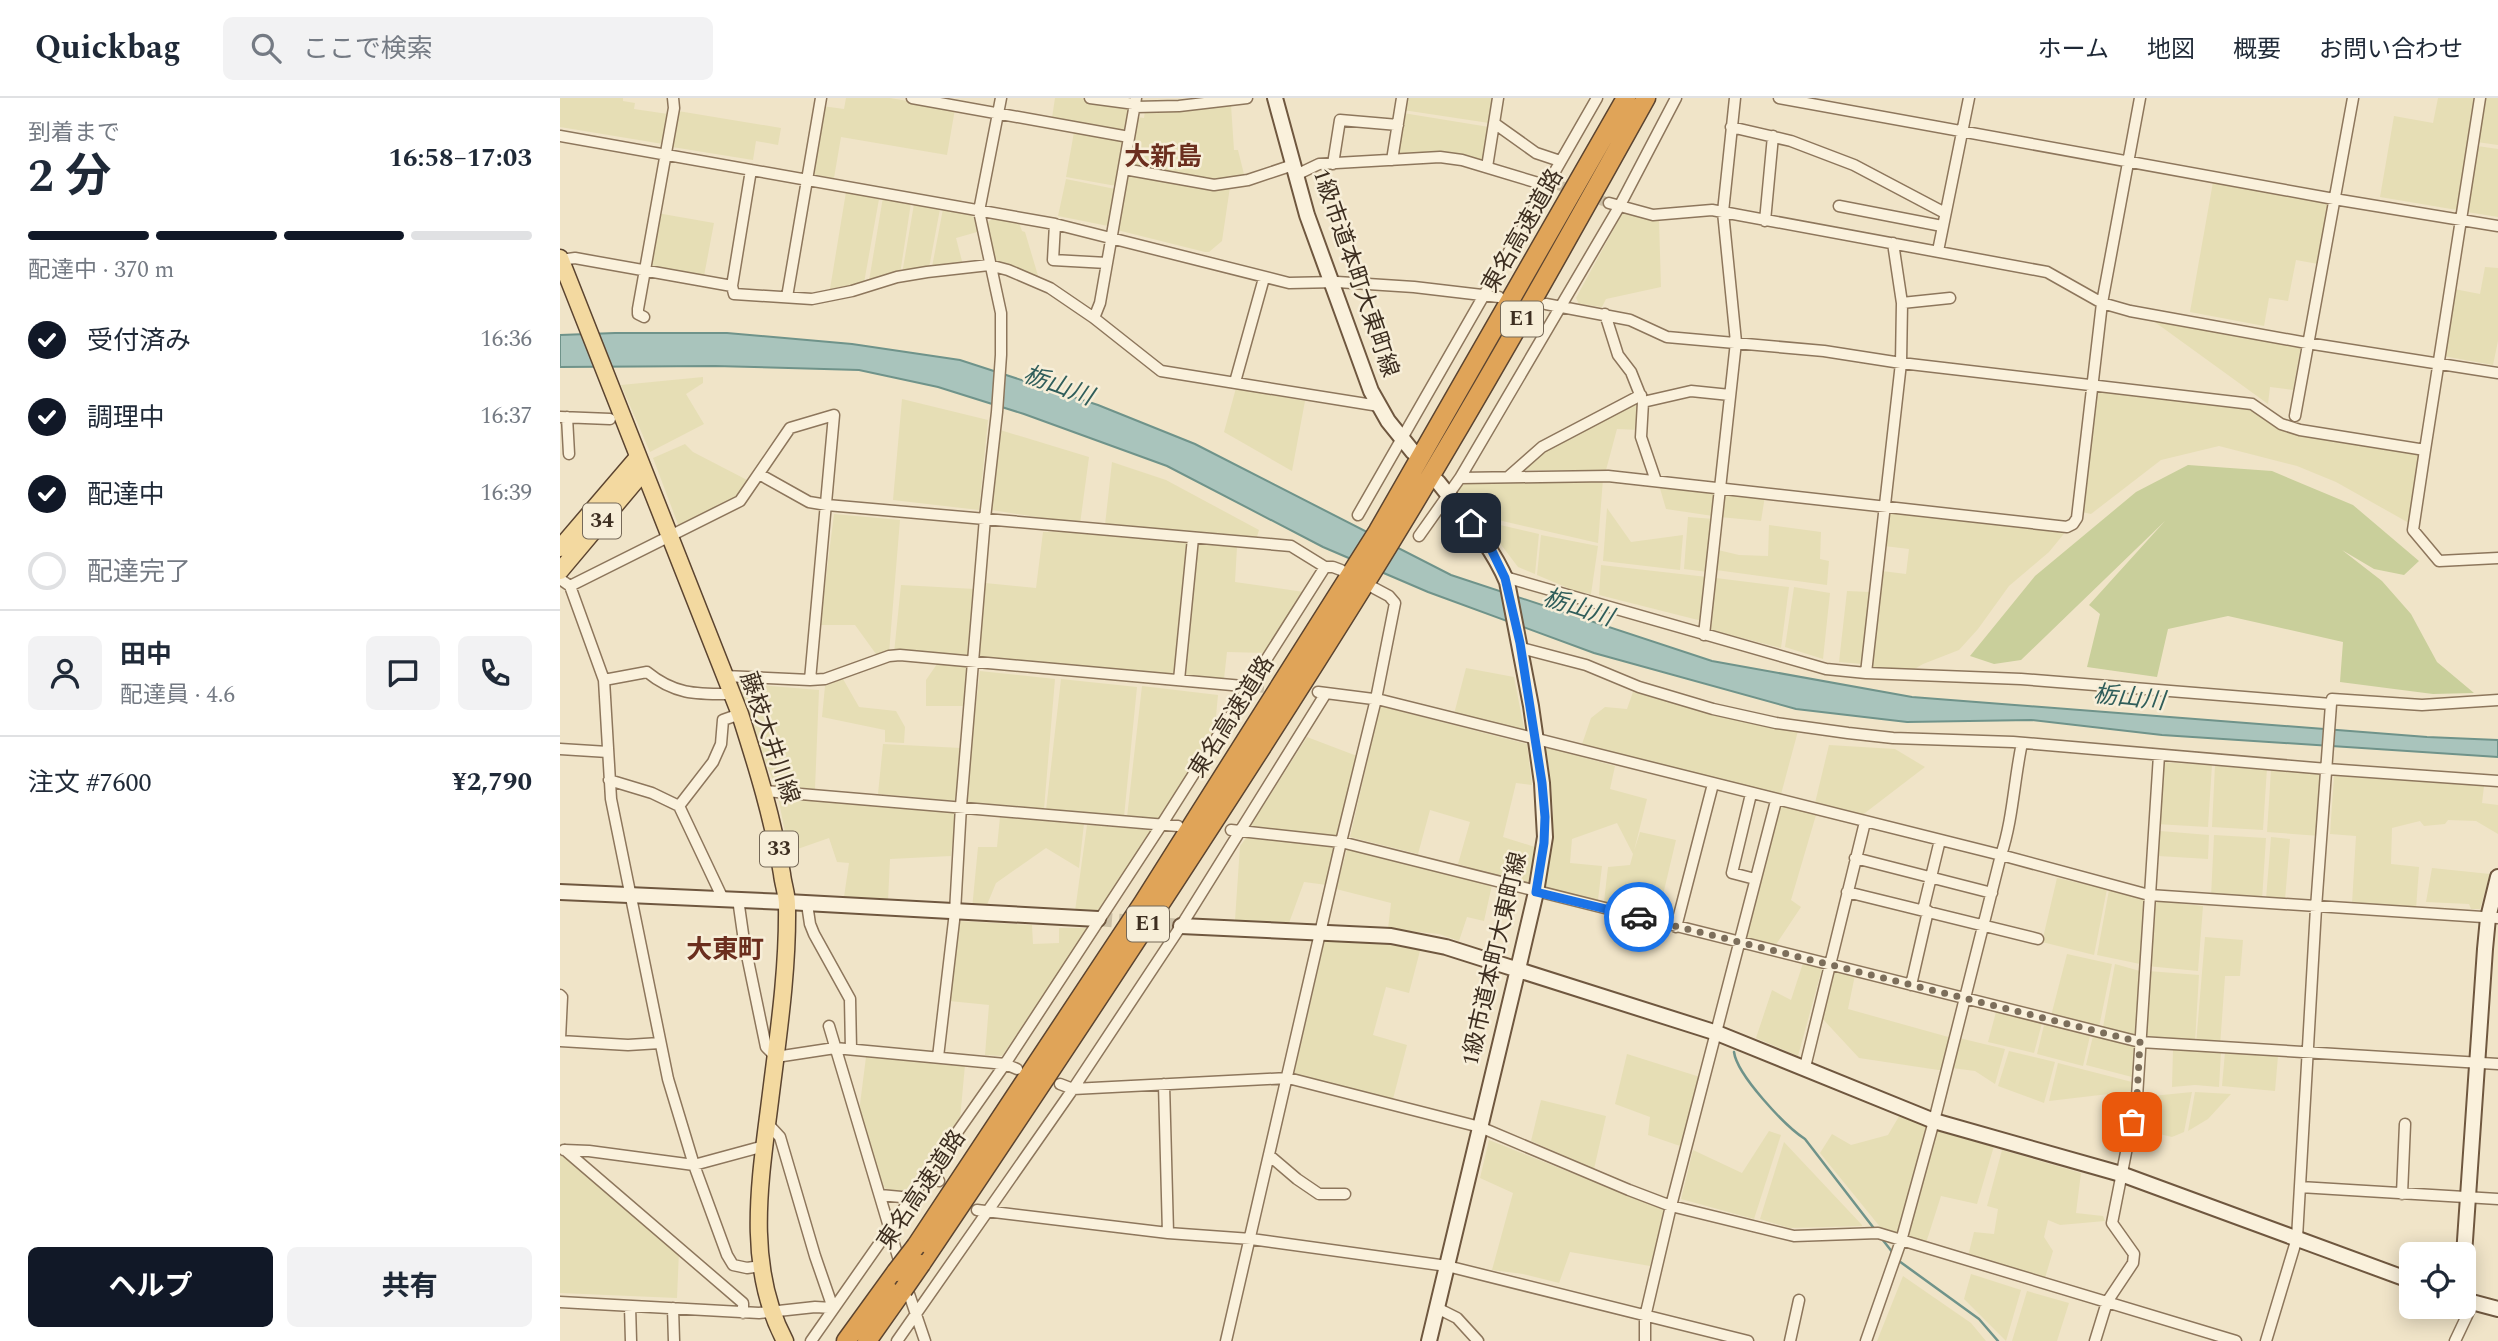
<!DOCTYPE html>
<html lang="ja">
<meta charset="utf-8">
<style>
body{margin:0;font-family:Spectral,"Noto Sans JP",serif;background:#f2f2f3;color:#1f2937;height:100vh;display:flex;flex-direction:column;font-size:26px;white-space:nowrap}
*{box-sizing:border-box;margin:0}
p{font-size:23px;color:#747a83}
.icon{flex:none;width:38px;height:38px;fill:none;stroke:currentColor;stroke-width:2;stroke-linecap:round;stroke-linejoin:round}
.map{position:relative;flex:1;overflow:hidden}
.details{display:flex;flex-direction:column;background:#fff;width:560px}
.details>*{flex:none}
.fabs{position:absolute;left:1839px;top:1144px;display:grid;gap:14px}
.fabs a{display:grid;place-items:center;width:77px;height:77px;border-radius:10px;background:#fff;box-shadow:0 4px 18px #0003;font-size:35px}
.pin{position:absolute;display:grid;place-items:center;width:60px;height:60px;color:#fff;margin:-30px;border-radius:14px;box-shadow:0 4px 10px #0006}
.courier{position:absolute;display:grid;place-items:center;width:70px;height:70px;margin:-35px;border:5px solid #1a73e8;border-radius:50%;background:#fff;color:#222;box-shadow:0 2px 9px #0007}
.summary em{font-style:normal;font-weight:700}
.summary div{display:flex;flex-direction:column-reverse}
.summary{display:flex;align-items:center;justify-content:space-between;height:119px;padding:0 28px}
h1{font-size:46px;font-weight:700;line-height:52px}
.bar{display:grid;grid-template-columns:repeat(4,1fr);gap:10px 7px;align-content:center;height:84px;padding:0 28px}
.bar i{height:9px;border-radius:5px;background:#e0e1e3}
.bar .on{background:#111827}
.bar p{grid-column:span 4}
.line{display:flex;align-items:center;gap:18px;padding:0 28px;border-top:2px solid #e0e1e3}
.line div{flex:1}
.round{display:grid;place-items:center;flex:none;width:74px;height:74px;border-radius:10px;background:#f2f2f3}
ol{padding:0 28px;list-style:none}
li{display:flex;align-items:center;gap:21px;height:77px}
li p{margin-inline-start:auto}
li .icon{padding:7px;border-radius:50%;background:#111827;color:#fff;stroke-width:4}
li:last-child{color:#747a83}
li i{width:38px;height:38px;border:4px solid #e0e1e3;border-radius:50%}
.cta{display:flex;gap:14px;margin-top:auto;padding:14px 28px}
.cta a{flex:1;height:80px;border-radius:10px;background:#111827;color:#fff;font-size:28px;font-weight:700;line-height:80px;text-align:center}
.cta a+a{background:#f2f2f3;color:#1f2937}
header{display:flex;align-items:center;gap:42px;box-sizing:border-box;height:98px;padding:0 35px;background:#fff;border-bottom:2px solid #e0e1e3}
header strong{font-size:33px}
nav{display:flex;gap:38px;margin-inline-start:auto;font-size:24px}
.search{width:490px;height:63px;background:#f2f2f3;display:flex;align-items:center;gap:18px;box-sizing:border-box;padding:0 24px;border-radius:10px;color:#747a83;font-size:26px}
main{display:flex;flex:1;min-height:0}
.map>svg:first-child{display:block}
.farmland{fill:#e6deb5}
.green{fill:#c9cf9b}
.water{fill:#a9c4bc;stroke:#6f938a;stroke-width:2}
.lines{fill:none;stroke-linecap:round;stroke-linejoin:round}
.stream{stroke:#6f938a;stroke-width:2.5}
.street-tunnel{stroke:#ccc0a6;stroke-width:10;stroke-dasharray:10 5;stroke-linecap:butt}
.secondary-tunnel{stroke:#ccc0a6;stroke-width:14;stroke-dasharray:14 7;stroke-linecap:butt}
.street-casing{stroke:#8d765c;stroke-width:13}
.secondary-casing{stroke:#6f573f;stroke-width:18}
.primary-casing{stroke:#5b4430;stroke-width:19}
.highway-casing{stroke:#5b4430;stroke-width:21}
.street{stroke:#faf1dc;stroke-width:10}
.secondary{stroke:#faf1dc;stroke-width:14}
.primary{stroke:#f3d9a0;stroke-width:16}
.highway{stroke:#e0a458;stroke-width:18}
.highway-bridge-casing{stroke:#5b4430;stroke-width:21;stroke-linecap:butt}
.highway-bridge{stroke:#e0a458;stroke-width:18}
.done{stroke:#7c6e5b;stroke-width:7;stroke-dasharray:0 12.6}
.route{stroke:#1a73e8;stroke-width:9}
.labels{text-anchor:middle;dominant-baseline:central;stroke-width:5;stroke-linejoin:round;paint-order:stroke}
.shield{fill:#f7eed8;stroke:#756857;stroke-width:2}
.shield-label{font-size:21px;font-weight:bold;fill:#3d2e20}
.street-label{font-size:23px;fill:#3d2e20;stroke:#f7eed8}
.water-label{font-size:24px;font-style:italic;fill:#2f5d5a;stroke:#f7eed8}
.quarter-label{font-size:26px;font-weight:bold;fill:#6b2e1e;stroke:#f7eed8}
</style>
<header>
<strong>Quickbag</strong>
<div class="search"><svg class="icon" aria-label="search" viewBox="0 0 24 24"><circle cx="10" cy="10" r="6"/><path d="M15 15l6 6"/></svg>ここで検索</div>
<nav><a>ホーム</a><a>地図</a><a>概要</a><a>お問い合わせ</a></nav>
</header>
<main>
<section class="details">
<div class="summary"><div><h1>2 分</h1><p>到着まで</p></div><em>16:58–17:03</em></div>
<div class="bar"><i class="on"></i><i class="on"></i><i class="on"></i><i></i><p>配達中 · 370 m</p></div>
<ol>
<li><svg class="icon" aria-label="check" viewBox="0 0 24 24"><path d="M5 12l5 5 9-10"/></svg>受付済み<p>16:36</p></li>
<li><svg class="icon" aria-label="check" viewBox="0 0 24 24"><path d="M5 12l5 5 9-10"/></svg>調理中<p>16:37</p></li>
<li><svg class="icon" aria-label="check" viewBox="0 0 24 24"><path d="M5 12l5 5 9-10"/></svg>配達中<p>16:39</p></li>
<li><i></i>配達完了</li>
</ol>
<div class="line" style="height:126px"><a class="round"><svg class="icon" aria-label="person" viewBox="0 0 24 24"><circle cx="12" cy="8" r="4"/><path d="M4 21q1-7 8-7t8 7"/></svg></a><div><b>田中</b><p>配達員 · 4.6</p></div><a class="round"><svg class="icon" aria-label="chat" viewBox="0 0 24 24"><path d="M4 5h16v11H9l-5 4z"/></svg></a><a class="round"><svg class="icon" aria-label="phone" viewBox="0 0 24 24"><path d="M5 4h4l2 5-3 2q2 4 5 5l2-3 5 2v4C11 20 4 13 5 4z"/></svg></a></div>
<div class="line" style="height:91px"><div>注文 #7600</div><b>¥2,790</b></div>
<div class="cta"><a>ヘルプ</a><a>共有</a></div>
</section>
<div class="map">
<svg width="1938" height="1243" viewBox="0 0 1938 1243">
<rect width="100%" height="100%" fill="#f0e4c8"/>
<!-- farmland -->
<path class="farmland" d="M0,0H63V3L75,5L74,11L108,16L103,46L0,29Z
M286,0H330L395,11L387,57L281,39L274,80L250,76L262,8L284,11Z
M495,0H521L569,10L565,34L492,20Z
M846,0H933L929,25L843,12Z
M1878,0H1917L1897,112L1820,99L1834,18L1873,25Z
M1924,0H1938V47L1917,44Z
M671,7L674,52H678L685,80L652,83L568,68L577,19L584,20L585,13L631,12Z
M118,13L221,30L218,47L196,43L193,62L112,49Z
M843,15L929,29L924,64L835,58Z
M514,34L564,43L556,88L506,79Z
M1917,48L1938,51V119L1907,114Z
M567,75L670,89L662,143L649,154H645L557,132Z
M506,81L555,91L548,128L498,118Z
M1653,84L1769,105L1758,166L1736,162L1728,203L1709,200L1704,228L1630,214Z
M286,94L319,101L304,185L270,191Z
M323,99L351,105L340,176L309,183Z
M354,106L380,111L369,170L342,176Z
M383,111L410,116L414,120L417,134L396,140L403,167L372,169Z
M1063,114L1099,122L1101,189L1046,201L1042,209L1019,206L1016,200Z
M97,115L154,125L144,178L87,170Z
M432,121L459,125L462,133L465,134L479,181L435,165L426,128L428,124Z
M1925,169L1938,170V243L1933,267L1883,258L1894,191L1920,196Z
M1592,222L1741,248L1733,292L1710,289L1708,306Z
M143,279V285L126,296L144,326L90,354L61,287Z
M676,290L745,303L732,373L664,334Z
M1536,291L1690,308L1719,328L1862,355L1849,425L1776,384L1737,368L1659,348L1601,362L1531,416L1522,414Z
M342,301L428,322L419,412L333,402Z
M1079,304V332L1057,331L1046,372H961L979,356L1035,324Z
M440,332L529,359L520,426L432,412Z
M125,346L133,354L189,383L177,400L119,429L93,360Z
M552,364L606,382L699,432L696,442L545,427Z
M1043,381L1038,445L921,418L898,394L903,384Z
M1099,387L1157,393L1153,418L1106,411Z
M1162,393L1205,398L1201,423L1160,419Z
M1047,410L1071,444L1123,437L1120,472L1043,463Z
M1327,413L1507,432L1489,454L1449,488L1418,531L1399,552L1363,566L1351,573L1311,570L1322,473L1346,476L1349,451L1324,448Z
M274,416L340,422L329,555L316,556L295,527H260Z
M1128,419L1154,421L1148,474L1124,471Z
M923,423L979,436L975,476L958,469Z
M1209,427L1261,434L1260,461L1269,463L1267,487L1156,472L1158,452L1179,457L1208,458Z
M510,433L630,443L617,577L418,559L425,485L476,490L483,434Z
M981,437L1038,448L1031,496L1015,493L977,477Z
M638,445L677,449L675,484L744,494L707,555L667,554L664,581L626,577Z
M1041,467L1147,479L1142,523L1039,497Z
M1156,480L1229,489L1221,550L1151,532Z
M341,487L415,491L409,557L334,555Z
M1234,489L1270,495L1263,561L1225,549Z
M1287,493L1310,494L1302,566L1279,564Z
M377,566L409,568L403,608H366V582Z
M906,570L954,579L965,635L894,616Z
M420,573L495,581L484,711L404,704Z
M283,581L299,609L336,613L345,629L344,645L325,644V632L262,619L265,588Z
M501,581L577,589L564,719L486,712Z
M177,585L259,592L255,691L215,687L194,637Z
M582,588L658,597L654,639L599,722L567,719Z
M1073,594L1187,623L1238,633L1220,700L1021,649L1031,620L1045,609L1067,611Z
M820,608L967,646L972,687L956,685L943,739L975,749L970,788L898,766L910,724L870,712L858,756L790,739Z
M747,639L797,658L778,738L689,730Z
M323,646L401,650L397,703L318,696Z
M1269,647L1335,651L1365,669L1301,718L1255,705Z
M985,649L1055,668L1050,691L1087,701L1074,753L1080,734L1116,742L1098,818L1044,804L1048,769L1070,767L1073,756L1057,725L1012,741L1010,765L1042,768L1038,802L985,790L993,744V711L990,676Z
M1600,664L1652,667L1648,729L1596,726Z
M1655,667L1707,670L1703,732L1652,729Z
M1711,672L1764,676L1760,738L1707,734Z
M1774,678L1924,688L1922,705L1938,707V736L1916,723L1888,722L1885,726L1864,728L1860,723L1832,730L1831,766L1859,769L1856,811L1792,806L1796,738L1770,736Z
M218,699L397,713L391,758L330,761L328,803L284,799L289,765L277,764L269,740L229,754Z
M1219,707L1256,717L1231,802L1241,809L1215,848L1182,843Z
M440,719L524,726L519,770L486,750L436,785L424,814L412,811L418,749H437Z
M527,727L594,732L539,814L515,813Z
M1600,733L1649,737L1648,761L1598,758Z
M1654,737L1706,740L1702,802L1651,799Z
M1711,739L1730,741L1725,802L1706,801Z
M686,740L777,748L767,787L744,784L729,825L675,822L680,748Z
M787,751L932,787L924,823L907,819L899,843L879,836L828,831L831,805L776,791Z
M1872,770L1930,776L1920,811H1911L1909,806L1866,804Z
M1497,780L1547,791L1534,857L1482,844Z
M1549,792L1588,800L1580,866L1537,857Z
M1591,802L1643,808L1638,873L1587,868Z
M398,823L472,827L473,846L499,845V830H528L442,958L425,957L429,907L389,903Z
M1645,839L1683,842L1680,878H1665L1660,948L1636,946Z
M765,841L861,849L849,895L826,889L813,937L847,947L833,1001L734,976Z
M1507,856L1552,866L1539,929L1491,918Z
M1243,865L1262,871L1238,958L1196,940L1212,892L1231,902Z
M1555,866L1580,873L1575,938L1543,929Z
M1271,870L1295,877L1288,911L1392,940L1385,973L1299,960L1260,918Z
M1588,873L1639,877L1635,944L1584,940Z
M1436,914L1482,925L1474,955L1428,944Z
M1484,927L1530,938L1523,968L1477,956Z
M1533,938L1576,949L1572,979L1526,967Z
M1399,940L1445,951L1435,986L1415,973L1392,970Z
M1613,951L1661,954L1659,989L1635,987L1612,989Z
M1449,953L1495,964L1484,1005L1438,988Z
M1665,954L1718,958L1715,993L1662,988Z
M1067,956L1140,979L1123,1049L1088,1037L1090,1019L1055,1006Z
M306,959L405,967L400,1021L349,1094H329L322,1087L299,1014Z
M1498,965L1572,984L1574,993L1489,1003Z
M1632,994L1624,1034L1612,1039L1575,1030L1582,999Z
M1635,994L1671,996L1648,1021L1628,1033Z
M981,1002L1046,1018L1034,1071L971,1043Z
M1341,1015L1369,1027L1337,1135L1321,1130L1260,1055L1272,1036L1291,1047L1328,1037Z
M1377,1031L1434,1048L1417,1106L1381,1098L1366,1145L1346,1137V1134Z
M1209,1033L1221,1037L1194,1121L1121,1101L1133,1052L1182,1075Z
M929,1042L1105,1112L1090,1168L1010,1154L999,1185L963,1176L932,1172L953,1095L920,1080Z
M1224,1044L1302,1127V1128L1229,1130L1200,1121Z
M1442,1052L1521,1075L1516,1115L1543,1118L1545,1123L1500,1127L1488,1122L1484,1139L1493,1153L1485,1180L1408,1158L1414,1134L1434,1136L1438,1111L1427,1108Z
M0,1058H6L119,1153L117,1200L0,1195Z
M1411,1176L1461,1192L1446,1243L1404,1201Z
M1343,1178L1411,1225L1426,1243H1317Z
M1467,1193L1509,1205L1497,1243H1452Z"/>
<!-- green -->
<path class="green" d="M1628,367L1712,373L1793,407L1859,463L1844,477L1814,471L1782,452L1822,483L1851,516L1877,564L1914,595L1873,596L1780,584L1783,544L1668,518L1608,531L1597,579L1527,569L1540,516L1529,507L1605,423L1461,562L1434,566L1410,558L1475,478L1576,394Z"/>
<!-- water -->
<path class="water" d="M55,235H167L292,246L400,262L538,307L635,346L891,477L1152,563L1352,599L1867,639L1938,642V659L1602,637L1471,622L1347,624L1236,611L1034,555L868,494L763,449L607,368L464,316L378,289L299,272L155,268L0,269V237Z"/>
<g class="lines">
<!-- stream -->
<path class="stream" d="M1174,954C1177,977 1225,1028 1245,1041L1316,1133
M1322,1141L1333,1155
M1339,1163L1419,1221L1438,1243"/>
<!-- street-tunnel -->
<path class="street-tunnel" d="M998,87L1049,105
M694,589L721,591"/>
<!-- secondary-tunnel -->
<path class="secondary-tunnel" d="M538,821L621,828"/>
<!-- street casing -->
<g class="street-casing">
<path id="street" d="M352,0L569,39
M530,0L575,6
M1219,0L1774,101L1938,128
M575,9L619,8L687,0
M934,25L976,55L1000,63
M1171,29L1231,43L1294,67L1385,115
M0,38L495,126L729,185L777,184L854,189L939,199
M832,62L842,0
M773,66L780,22L838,27
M927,69L938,0
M564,71L654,87L688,82L733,67
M736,77L759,66L880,59L902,62L985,87
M1049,105L1093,117L1152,112L1487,174L1542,205L1570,213L1747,245L1938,275
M1279,108L1382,128
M1205,123L1213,38
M495,126L493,162L547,165
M1378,153L1409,0
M0,162L15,160L172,188L191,72
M172,188L174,196L252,201L292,193L337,179L367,174L429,167L448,172L490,190L534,220L601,273L819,308
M227,199L261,0
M1342,205L1390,200
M986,206L1070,222L1107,239L1264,253L1341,265L1692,306L1721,326L1740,332L1865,352L1853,432L1879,463L1938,460
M1045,216L1058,257L1071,274L1083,304L1081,339L1096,383
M84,219L78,216V211L114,10L113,0
M534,220L540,205L576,0
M675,284L704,180
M1083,304L1131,293L1170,297
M1735,318L1793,0
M0,319L50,321
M7,319L9,356
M1865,352L1920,0
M199,376L249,404L267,407L731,448L765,469H773L781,472
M948,379L982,349L1081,297
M900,380L1048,378L1507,429L1513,426L1517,420L1542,205L1580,0
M798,417L1037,0
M859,438L900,380L1059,109L1116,0
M945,479L1266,571L1306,575L1461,581L1771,606L1772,601L1862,607L1938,602
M0,481L10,488L44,582L51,701L108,981L134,1067L167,1157L173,1167L187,1170L201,1168
M10,488L180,403L230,330L274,317L250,582
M1144,537L1176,244L1163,114L1175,0
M961,550L1026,567L1079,589L1153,611L1216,625L1288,635L1333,640L1453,644L1767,671L1938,683
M1306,575L1341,265L1342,205L1333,145
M164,578L250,582L265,581L329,558L340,557L694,589
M44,582L87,574C115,597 137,596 171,596
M619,582L633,440
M758,594L821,602L1441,757L1589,797L1938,820
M0,651L48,654
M49,682L92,695L119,708L163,801
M205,693L618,728
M1191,696L1172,775L1195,781
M119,708L153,664L161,646L163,622L180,616
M671,732L781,744L1580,944L1938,966
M1295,760L1432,795
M1287,794L1478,841
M178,801L184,843L206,949L216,959L275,950L445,966L457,971
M247,806L250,826L254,836L290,901L291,951
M1363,812L1380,742
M1116,829L1153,686
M1351,887L1368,813
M0,897L2,899L0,941
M269,928L341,1169
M0,943L68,947L100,945
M378,959L395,814L401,708L425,420L437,314L441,257V215L419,113L441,0
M1245,969L1305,724
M500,986L513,991L728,980L920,1029L1069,1092L1111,1108L1234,1138L1318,1135L1676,1243
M604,986L608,1135
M4,1052L29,1053L134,1067L204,1048
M5,1052L183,1205V1215
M710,1058L737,1081L759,1096H785
M367,1077L379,1083
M1740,1089L1938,1101
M1842,1096L1845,1026
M320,1097L352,1100
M417,1112L608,1135L691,1141L887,1168L1188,1243
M346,1187L365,1243
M0,1204L199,1215L255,1209L273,1210L255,1158L220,1039L207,1025
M70,1208L71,1243
M113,1210L114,1243
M877,1210L897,1220L918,1243
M251,1243L445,966L602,726L765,469
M337,1243L513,991L621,828L766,595
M666,1243L781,744L816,601L835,505L829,498L814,490
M1085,1243V1219L1111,1108L1216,703
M1230,1243L1239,1202
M1306,1243L1341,1143L1374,1023L1441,757C1453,721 1454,682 1462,645
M1535,1243L1547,1204L1573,1165L1574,1156L1552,1125L1577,999L1599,657
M1706,1243L1737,1140L1756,810L1771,606
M1895,1243L1913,1205"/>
</g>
<!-- secondary casing -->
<g class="secondary-casing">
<path id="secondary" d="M715,0L747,117L811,293L828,323L853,354
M0,794L227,804L538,821
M621,828L831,838L886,849L1157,935L1374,1023L1561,1076L1852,1183
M1904,1157L1925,851L1928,820L1938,779
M1904,1202L1938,1211
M869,1243L958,871L976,794L985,739L982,685L971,608L947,484C931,446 904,417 878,384"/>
</g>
<!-- primary casing -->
<g class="primary-casing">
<path id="primary" d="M0,160L180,616C197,669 213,721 222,776C223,786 227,796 227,807C228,873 218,938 210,1003C200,1083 185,1168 225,1243
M0,450L78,359
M0,473L84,373"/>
</g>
<!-- highway casing -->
<g class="highway-casing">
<path id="highway" d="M356,1148L583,805L818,433L1066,0
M361,1166C513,940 663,714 806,484C904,326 996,162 1086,0
M286,1243L336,1174
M307,1243L343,1192"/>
</g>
<!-- street -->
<use href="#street" class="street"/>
<!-- secondary -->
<use href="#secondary" class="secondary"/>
<!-- primary -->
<use href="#primary" class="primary"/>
<!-- highway -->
<use href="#highway" class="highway"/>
<!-- highway-bridge casing -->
<g class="highway-bridge-casing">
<path id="highway-bridge" d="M336,1174L356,1148
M343,1192L361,1166"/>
</g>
<!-- highway-bridge -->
<use href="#highway-bridge" class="highway-bridge"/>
</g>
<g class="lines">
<!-- done -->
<path class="done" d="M1079,819L1580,944L1577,999L1572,1024"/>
<!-- route -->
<path class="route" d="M911,425L932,453L945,480L960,545L982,685L985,719L984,745L976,794L1079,819"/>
</g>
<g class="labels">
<!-- shield labels -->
<g class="shield">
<rect x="941" y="203.5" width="42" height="35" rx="5"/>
<rect x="23" y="405.5" width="38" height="35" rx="5"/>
<rect x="200" y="733.5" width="38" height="35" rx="5"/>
<rect x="567" y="808.5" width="42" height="35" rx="5"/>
</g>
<g class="shield-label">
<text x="962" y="221">E1</text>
<text x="42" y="423">34</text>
<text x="219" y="751">33</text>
<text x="588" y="826">E1</text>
</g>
<!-- street labels -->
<g class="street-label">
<text transform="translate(963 133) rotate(-60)">東名高速道路</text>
<text transform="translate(795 175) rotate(71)">1級市道本町大東町線</text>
<text transform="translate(672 619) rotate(-58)">東名高速道路</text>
<text transform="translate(209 640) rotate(71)">藤枝大井川線</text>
<text transform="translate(935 861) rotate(-77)">1級市道本町大東町線</text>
<text transform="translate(362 1092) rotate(-56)">東名高速道路</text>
</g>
<!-- water labels -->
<g class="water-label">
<text transform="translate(498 288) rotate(20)">栃山川</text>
<text transform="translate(1018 510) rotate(18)">栃山川</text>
<text transform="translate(1569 600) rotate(6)">栃山川</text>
</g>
<!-- quarter labels -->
<g class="quarter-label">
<text x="603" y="59">大新島</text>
<text x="165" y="852">大東町</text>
</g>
</g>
</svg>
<div class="fabs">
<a><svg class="icon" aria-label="locate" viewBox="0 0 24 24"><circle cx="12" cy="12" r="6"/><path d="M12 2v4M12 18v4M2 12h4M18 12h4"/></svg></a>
</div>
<div class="pin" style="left:1572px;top:1024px;background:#ea580c"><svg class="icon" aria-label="bag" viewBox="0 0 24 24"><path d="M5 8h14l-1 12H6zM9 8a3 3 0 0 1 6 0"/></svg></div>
<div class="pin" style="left:911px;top:425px;background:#1f2937"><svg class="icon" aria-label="home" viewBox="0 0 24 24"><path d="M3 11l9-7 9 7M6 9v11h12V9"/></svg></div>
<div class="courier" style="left:1079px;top:819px"><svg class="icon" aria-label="car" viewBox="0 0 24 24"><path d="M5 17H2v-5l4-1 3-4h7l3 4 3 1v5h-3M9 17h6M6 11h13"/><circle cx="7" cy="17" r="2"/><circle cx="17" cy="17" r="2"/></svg></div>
</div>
</main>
